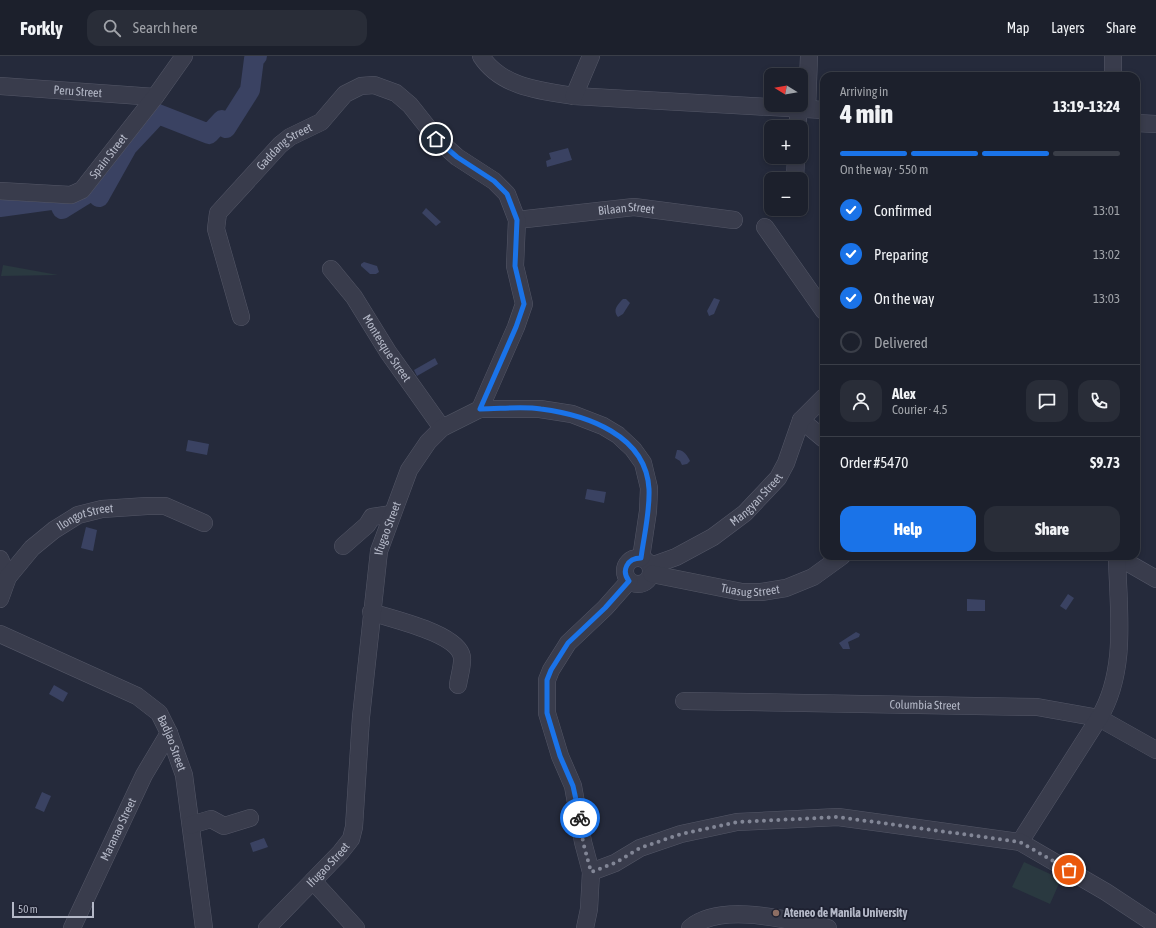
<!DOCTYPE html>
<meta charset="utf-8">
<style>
body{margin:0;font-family:"Asap Condensed",sans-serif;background:#292d38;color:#f1f3f6;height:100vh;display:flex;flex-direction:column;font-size:15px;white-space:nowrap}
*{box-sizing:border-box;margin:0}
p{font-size:13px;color:#a0a3a9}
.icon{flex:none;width:22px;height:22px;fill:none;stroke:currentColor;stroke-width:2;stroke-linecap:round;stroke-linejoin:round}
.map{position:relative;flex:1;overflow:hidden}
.side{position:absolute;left:820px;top:16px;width:320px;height:488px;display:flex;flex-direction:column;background:#1c202c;border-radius:12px;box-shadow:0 2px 6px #0003,0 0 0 1px #3a3e48}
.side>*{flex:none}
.needle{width:26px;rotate:281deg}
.fabs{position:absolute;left:764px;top:12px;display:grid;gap:8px}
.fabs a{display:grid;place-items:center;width:44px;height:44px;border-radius:8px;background:#1c202c;box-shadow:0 2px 6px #0003,0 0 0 1px #3a3e48;font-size:20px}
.scale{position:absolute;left:12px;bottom:10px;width:82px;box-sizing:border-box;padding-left:4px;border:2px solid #b4b8c7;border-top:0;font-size:11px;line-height:14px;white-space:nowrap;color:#b4b8c7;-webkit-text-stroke:3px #1e2131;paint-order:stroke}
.pin{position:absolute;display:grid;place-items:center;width:34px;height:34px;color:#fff;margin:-17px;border:2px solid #fff;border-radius:50%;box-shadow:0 1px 4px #0007}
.courier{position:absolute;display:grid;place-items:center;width:40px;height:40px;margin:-20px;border:3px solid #1a73e8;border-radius:50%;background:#fff;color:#222;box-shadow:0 1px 5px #0007}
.head em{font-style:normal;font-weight:800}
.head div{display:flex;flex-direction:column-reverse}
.head{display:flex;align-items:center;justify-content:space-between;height:68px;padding:0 20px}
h1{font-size:26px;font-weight:800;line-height:30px}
.bar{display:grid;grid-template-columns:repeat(4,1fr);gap:6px 4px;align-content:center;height:48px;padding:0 20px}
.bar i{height:5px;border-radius:3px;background:#3a3e48}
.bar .current{background:#1a73e8}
.bar p{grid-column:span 4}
.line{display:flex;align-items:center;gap:10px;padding:0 20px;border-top:1px solid #3a3e48}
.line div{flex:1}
.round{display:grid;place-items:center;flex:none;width:42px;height:42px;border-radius:12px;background:#292d38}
ol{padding:0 20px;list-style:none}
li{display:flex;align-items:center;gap:12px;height:44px}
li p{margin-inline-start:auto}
li .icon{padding:4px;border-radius:50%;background:#1a73e8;color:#fff;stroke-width:4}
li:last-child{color:#a0a3a9}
li i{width:22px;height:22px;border:2px solid #3a3e48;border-radius:50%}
.primary-button{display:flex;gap:8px;margin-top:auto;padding:8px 20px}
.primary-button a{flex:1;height:46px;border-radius:12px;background:#1a73e8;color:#fff;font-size:16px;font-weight:800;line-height:46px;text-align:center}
.primary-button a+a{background:#292d38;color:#f1f3f6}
header{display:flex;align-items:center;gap:24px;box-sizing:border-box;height:56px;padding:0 20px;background:#1c202c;border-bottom:1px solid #3a3e48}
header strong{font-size:19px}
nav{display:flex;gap:22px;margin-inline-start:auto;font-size:14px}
.search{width:280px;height:36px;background:#292d38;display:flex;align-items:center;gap:10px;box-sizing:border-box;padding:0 14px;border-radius:12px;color:#a0a3a9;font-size:15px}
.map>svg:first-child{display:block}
.green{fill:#2a3940}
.water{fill:#3a4262}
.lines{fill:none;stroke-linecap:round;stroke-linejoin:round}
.river{stroke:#3a4262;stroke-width:20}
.minor-casing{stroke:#545767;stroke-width:18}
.minor{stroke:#393c4c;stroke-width:17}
.done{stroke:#828696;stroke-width:4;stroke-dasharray:0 7.2}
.route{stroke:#1a73e8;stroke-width:5}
.education-dot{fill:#8d6e63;stroke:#1e2131;stroke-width:1.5}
.labels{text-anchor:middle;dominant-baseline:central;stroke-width:3.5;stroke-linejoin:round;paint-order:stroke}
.street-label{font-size:12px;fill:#b4b8c7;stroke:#1e2131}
.poi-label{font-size:12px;font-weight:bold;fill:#b4b8c7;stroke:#1e2131;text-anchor:start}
</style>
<header>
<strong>Forkly</strong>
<div class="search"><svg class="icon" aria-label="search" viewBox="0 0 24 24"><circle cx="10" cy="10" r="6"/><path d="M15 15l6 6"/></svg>Search here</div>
<nav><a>Map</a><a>Layers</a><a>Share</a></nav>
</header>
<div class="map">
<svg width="1156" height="872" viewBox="0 0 1156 872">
<rect width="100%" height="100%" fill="#252a3b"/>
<!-- green -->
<path class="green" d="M3,209L58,219L1,220Z
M1024,806L1061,823L1050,848L1012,831Z"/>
<!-- water -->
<path class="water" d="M568,92L572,104L547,111L546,105L551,103L549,97Z
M426,152L441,166L436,170L422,157Z
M364,206L377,210L379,216L376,218H370L361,210V208Z
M714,242L720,244L714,258L709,260L707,255Z
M623,243H626L630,247L623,258L618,261C612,254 618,248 623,243Z
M435,302L438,308L417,320L414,314Z
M188,384L209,388L207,399L186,395Z
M677,394C683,393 688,400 690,405L687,408L682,409L680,405L675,402Z
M587,433L606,436L604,447L585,443Z
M86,471L97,474L93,495L81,492Z
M1068,538L1074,542L1066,554L1060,550Z
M967,543L985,544V555H967Z
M856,576L860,578L859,581L848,586L850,593H843L839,587Z
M54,629L68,637L63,646L49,638Z
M42,736L51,740L44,756L35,752Z
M264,782L268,791L253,796L250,787Z"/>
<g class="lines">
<!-- river -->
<path class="river" d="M0,151L58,143L62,153L96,132L99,141L127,91L158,58L209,78L222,64L226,72L250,34L254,3L257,0"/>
<!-- minor casing -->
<g class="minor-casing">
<g id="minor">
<path d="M481,0C501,31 540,35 574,40L824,54"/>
<path d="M1113,20V0"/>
<path id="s1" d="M0,30L155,41"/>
<path d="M574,40L591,0"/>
<path d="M807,53L809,0"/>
<path d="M1136,67L1156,68"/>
<path d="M798,71V53"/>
<path d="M795,123L796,101"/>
<path id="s2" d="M0,135L71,139L82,134L155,41L184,0"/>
<path id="s3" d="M517,164L634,151L734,164"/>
<path d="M765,171L824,255"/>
<path id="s4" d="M331,213L354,241L388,296L442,372"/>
<path id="s5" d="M241,261L216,173L218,157L280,89L290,81L321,66L345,38L361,30L374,29L396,37L410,49L437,83L457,101L494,125L507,138L517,164L515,210L524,248L516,271L480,353"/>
<path d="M801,364L824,383"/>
<path d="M343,490L367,469L372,461L392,458"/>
<path d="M1116,500L1156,523"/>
<circle cx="638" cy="515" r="13"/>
<path d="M0,503L8,521"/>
<path id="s6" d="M651,510L676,501L713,481L745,457L778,422L786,407L801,364L824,341"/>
<path id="s7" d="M652,518L742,536H761L786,532L813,521L842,500"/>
<path id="s8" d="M0,543L8,521L32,492L54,474L78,459L102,453L147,450H165L204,467"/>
<path d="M371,556C391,563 458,577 462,601C463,609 459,621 458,629"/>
<path id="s9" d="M0,578L137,640L159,657L169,677L184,719L204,872"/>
<path id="s10" d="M684,645L1037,651L1099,662L1156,694"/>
<path d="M191,769L211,763L224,770L250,762"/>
<path d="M1020,786L1099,662C1128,614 1118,553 1117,500"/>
<path d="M591,816L615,807L640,792L681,778L737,766L838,761L1020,786L1106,836L1156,869"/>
<path d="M313,825L356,872"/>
<path id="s11" d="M72,872L144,719L169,677"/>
<path id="s12" d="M267,872L340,797L351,783L354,771L361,661L379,495L409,414L428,386L442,372L480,353H540L572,358L603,370L618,379L633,393L643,407L649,432L648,455L641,502"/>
<path d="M585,872L589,853L591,816L583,786L573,730L560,700L547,657V624L551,614L568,587L605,552L629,525"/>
<path d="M690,872C721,845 791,865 828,872"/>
</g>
</g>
<!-- minor -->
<use href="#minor" class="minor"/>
</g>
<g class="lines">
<!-- done -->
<path class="done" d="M580,762L583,786L591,816L615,807L640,792L681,778L737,766L838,761L1020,786L1069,814"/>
<!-- route -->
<path class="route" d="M436,83L457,101L494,125L507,138L517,164L515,210L524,248L516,271L480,353C500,353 522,350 541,353C587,359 646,379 649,433C650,456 644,479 641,502C627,502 621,515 629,525L605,552L568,587L551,614L547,624V657L560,700L573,730L580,762"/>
</g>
<!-- markers -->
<circle class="education-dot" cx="776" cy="857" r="4"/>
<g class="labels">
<!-- street labels -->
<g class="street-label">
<text stroke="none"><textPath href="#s1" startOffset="78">Peru Street</textPath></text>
<text stroke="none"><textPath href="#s5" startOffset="202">Gaddang Street</textPath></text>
<text stroke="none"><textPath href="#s2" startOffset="126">Spain Street</textPath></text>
<text stroke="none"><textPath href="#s3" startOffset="110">Bilaan Street</textPath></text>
<text stroke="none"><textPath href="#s4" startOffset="97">Montesque Street</textPath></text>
<text stroke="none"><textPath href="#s6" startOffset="126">Mangyan Street</textPath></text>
<text stroke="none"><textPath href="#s8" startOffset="124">Ilongot Street</textPath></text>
<text stroke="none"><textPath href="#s12" startOffset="436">Ifugao Street</textPath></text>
<text stroke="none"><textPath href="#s7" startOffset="100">Tuasug Street</textPath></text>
<text stroke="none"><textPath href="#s10" startOffset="241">Columbia Street</textPath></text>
<text stroke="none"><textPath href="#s9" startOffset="211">Badjao Street</textPath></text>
<text stroke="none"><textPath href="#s11" startOffset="109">Maranao Street</textPath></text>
<text stroke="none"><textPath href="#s12" startOffset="88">Ifugao Street</textPath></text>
</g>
<!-- poi labels -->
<g class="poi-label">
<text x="784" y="857">Ateneo de Manila University</text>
</g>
</g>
</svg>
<div class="fabs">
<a><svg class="needle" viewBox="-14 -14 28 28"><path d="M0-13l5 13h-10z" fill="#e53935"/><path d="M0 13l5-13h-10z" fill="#a0a3a9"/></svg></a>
<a>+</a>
<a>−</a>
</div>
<div class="scale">50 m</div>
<div class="pin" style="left:1069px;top:814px;background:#ea580c"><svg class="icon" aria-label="bag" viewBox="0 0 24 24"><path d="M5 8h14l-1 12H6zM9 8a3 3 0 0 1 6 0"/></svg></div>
<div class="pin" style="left:436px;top:83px;background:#1f2937"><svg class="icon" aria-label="home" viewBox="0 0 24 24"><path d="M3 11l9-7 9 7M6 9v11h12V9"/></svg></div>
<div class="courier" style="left:580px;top:762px"><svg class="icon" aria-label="bike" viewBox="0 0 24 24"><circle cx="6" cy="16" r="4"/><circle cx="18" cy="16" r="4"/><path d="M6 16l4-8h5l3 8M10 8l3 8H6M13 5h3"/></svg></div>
<section class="side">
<div class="head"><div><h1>4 min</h1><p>Arriving in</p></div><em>13:19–13:24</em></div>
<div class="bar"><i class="current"></i><i class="current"></i><i class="current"></i><i></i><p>On the way · 550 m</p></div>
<ol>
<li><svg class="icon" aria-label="check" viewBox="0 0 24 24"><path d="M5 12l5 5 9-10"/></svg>Confirmed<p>13:01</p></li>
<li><svg class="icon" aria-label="check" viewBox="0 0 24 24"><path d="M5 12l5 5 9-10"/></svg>Preparing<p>13:02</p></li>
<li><svg class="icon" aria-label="check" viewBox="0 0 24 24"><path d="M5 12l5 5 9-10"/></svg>On the way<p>13:03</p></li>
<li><i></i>Delivered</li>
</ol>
<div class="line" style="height:72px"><a class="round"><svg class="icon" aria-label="person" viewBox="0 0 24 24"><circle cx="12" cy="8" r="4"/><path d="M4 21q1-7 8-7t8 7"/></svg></a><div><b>Alex</b><p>Courier · 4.5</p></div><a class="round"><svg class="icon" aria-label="chat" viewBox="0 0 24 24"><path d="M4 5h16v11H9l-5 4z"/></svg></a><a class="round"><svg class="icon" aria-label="phone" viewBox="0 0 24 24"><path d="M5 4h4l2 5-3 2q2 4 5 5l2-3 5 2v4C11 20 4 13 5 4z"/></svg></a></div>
<div class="line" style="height:52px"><div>Order #5470</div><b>$9.73</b></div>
<div class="primary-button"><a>Help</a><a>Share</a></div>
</section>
</div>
